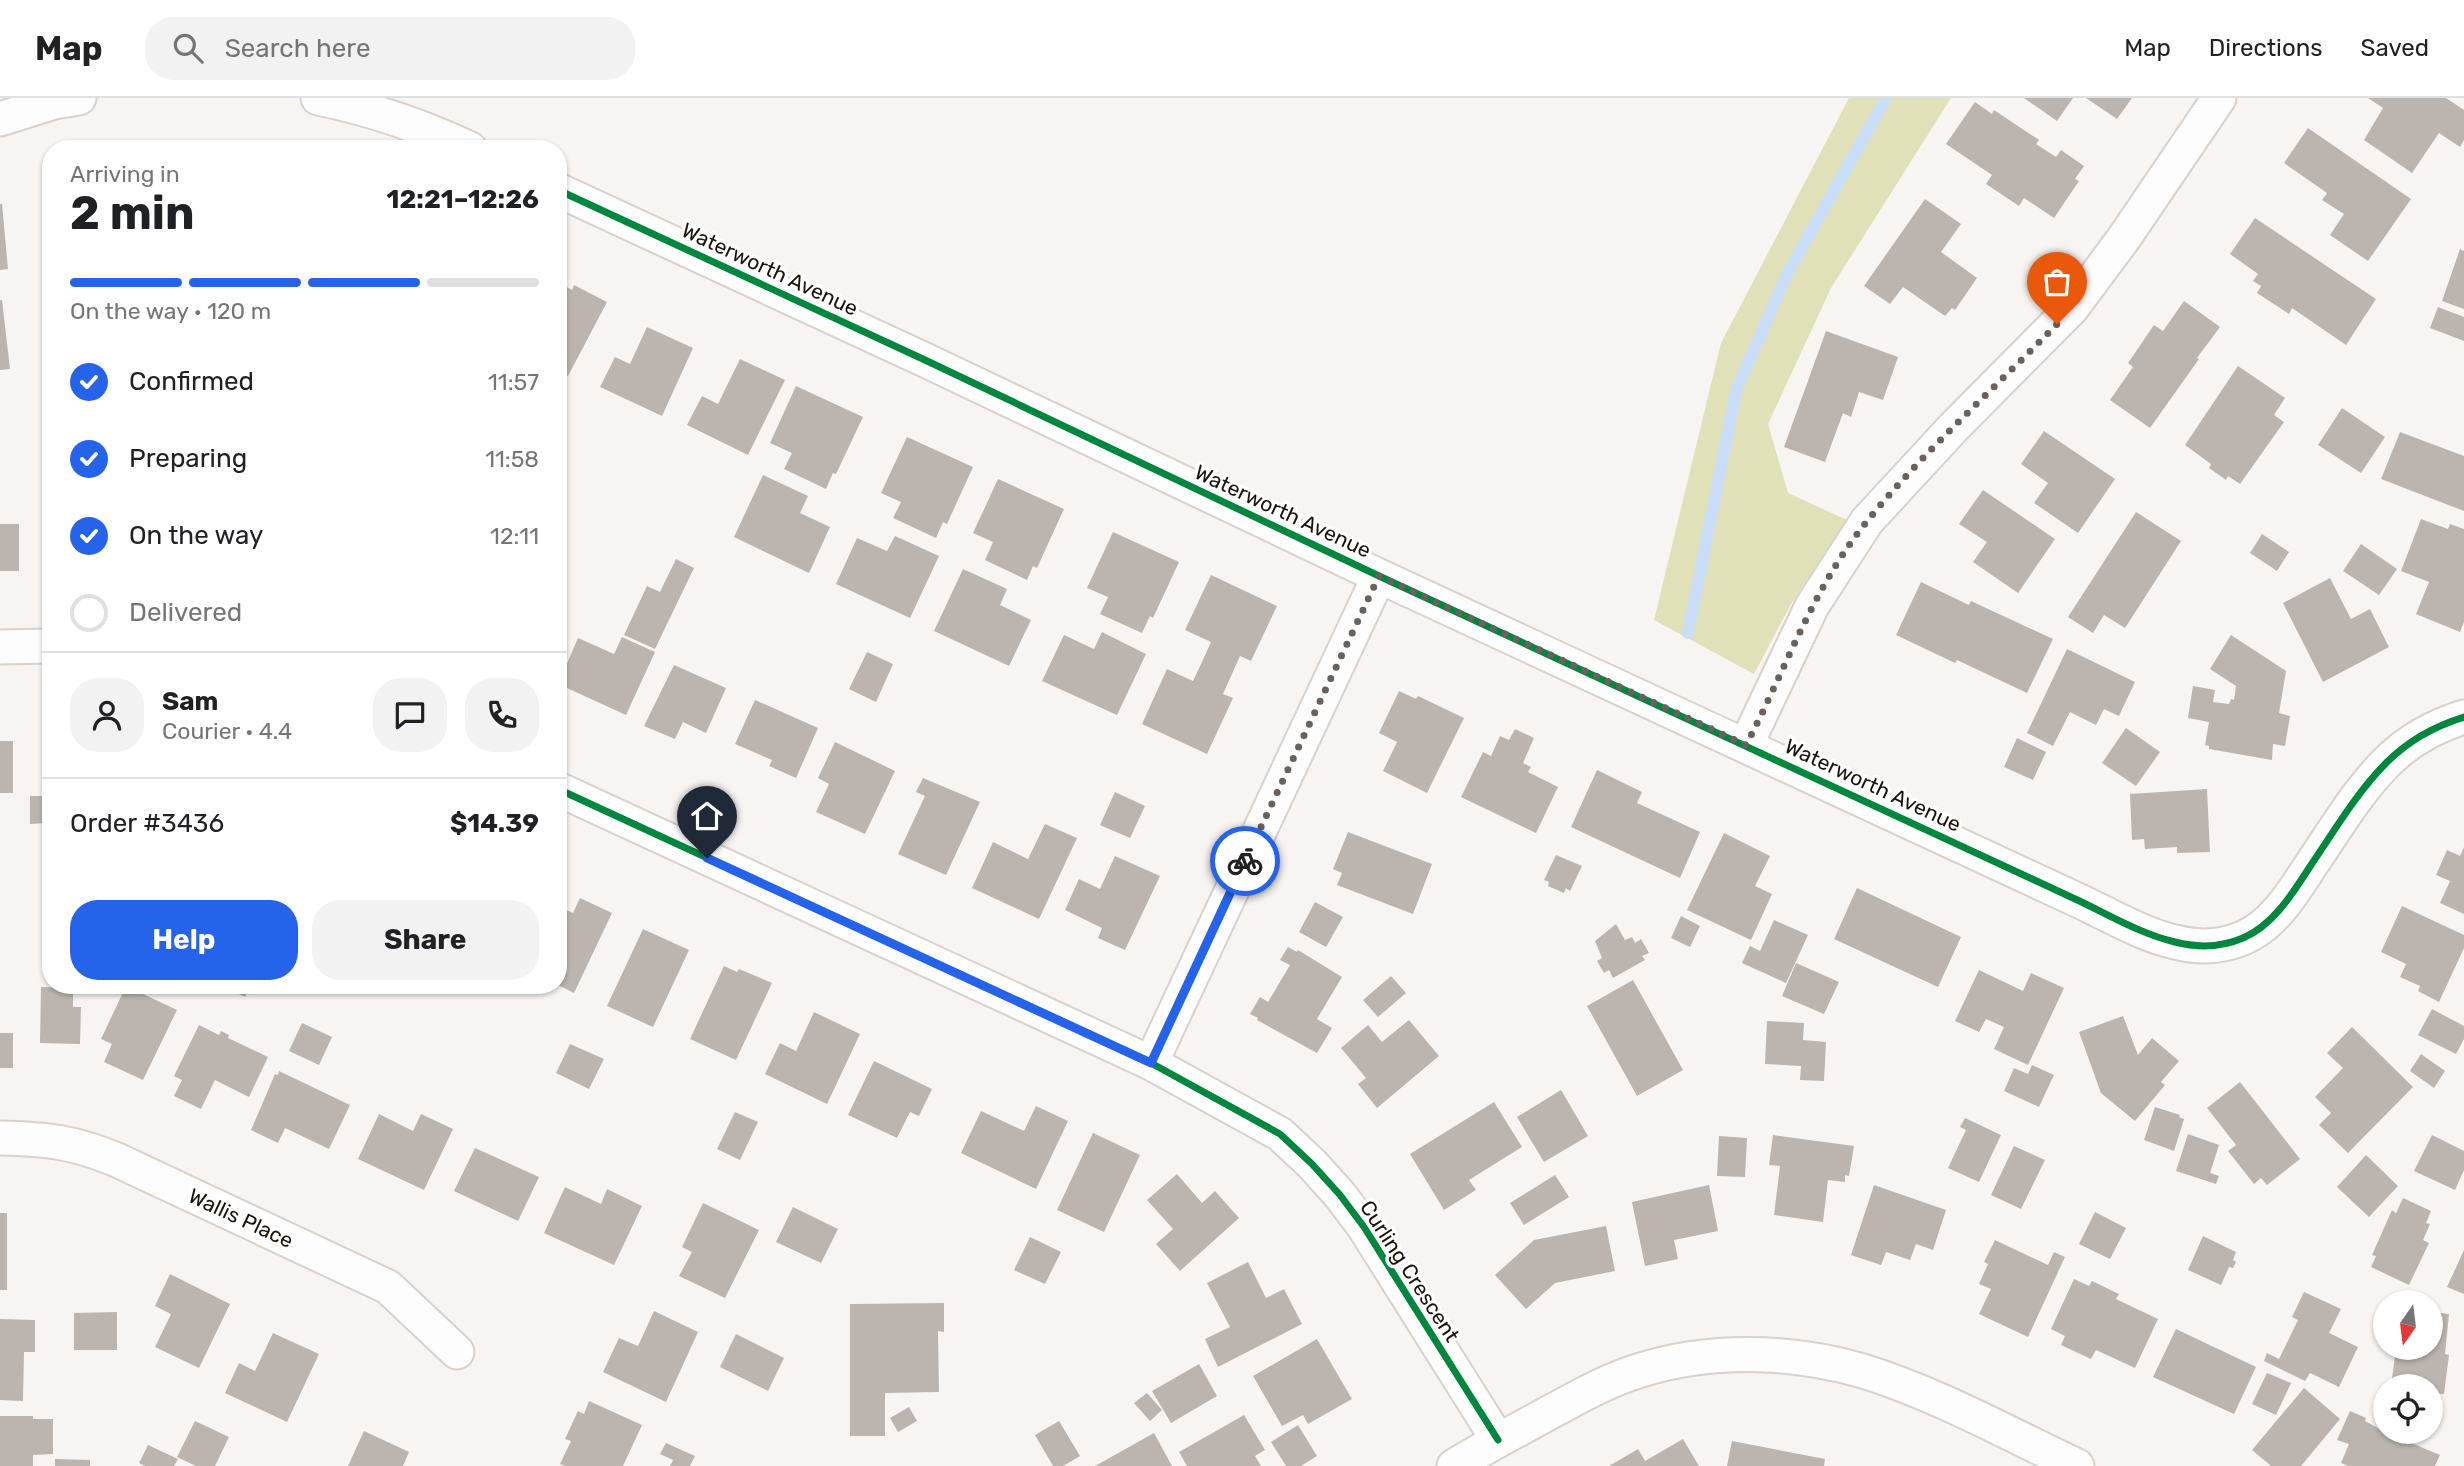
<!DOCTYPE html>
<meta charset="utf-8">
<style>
body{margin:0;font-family:Rubik,sans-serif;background:#f2f2f2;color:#202124;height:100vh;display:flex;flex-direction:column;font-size:26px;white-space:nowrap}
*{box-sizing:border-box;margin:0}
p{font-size:23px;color:#757577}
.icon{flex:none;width:38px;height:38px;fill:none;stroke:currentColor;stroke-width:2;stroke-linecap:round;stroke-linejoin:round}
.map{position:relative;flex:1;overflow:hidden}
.sheet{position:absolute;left:42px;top:42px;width:525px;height:854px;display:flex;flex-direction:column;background:#fff;border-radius:28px;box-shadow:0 2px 5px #0004}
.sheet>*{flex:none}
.needle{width:46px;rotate:194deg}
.fabs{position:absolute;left:2373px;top:1192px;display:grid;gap:14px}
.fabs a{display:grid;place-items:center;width:70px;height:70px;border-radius:50%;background:#fff;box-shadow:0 2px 5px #0004;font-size:35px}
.pin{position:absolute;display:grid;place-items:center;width:60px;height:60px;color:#fff;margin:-72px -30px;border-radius:50% 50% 50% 0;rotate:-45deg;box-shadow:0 0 7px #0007}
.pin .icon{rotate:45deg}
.courier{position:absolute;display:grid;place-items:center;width:70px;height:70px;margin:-35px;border:5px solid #2563eb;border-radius:50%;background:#fff;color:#222;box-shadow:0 2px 9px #0007}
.headline em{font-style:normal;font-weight:700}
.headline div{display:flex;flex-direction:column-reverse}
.headline{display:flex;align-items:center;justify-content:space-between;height:119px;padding:0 28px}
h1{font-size:46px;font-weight:700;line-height:52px}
.bar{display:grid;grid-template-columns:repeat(4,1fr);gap:10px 7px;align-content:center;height:84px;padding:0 28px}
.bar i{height:9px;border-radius:5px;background:#e0e0e0}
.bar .selected{background:#2563eb}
.bar p{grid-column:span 4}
.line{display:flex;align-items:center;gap:18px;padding:0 28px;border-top:2px solid #e0e0e0}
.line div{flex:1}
.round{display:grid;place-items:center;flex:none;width:74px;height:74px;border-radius:28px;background:#f2f2f2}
ol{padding:0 28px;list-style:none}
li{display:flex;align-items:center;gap:21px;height:77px}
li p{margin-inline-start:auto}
li .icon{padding:7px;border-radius:50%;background:#2563eb;color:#fff;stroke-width:4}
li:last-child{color:#757577}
li i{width:38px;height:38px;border:4px solid #e0e0e0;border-radius:50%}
.action{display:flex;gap:14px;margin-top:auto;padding:14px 28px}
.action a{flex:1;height:80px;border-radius:28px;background:#2563eb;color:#fff;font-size:28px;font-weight:700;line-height:80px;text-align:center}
.action a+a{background:#f2f2f2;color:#202124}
header{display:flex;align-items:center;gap:42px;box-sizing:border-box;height:98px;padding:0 35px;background:#fff;border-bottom:2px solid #e0e0e0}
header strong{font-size:33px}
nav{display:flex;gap:38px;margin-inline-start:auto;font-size:24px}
.search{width:490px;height:63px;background:#f2f2f2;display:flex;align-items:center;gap:18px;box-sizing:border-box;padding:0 24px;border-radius:28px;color:#757577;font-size:26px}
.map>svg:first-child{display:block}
.green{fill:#e0e1b9}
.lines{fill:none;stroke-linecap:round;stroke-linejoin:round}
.stream{stroke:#cadef9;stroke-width:12}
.building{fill:#bcb5af}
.street-casing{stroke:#d8d1cc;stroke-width:37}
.street{stroke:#fefdfd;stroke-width:33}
.cycleway-casing{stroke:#fff;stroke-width:11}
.cycleway{stroke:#00873e;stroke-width:7}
.done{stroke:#69615b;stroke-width:7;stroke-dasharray:0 12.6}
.route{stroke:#2563eb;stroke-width:9}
.labels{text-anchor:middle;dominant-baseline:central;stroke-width:7;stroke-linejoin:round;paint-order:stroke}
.street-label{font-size:21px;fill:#1d120a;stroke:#fff}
</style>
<header>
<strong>Map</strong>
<div class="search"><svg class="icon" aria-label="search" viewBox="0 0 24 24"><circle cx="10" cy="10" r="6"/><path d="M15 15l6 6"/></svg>Search here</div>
<nav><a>Map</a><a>Directions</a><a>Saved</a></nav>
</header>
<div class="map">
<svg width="2464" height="1368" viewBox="0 0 2464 1368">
<rect width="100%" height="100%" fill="#f7f4f2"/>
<!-- green -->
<path class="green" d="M1849,0H1951L1831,190L1768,326L1788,395L1847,422L1791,506L1754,576L1654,522L1721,245Z"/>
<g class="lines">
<!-- stream -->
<path class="stream" d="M1688,535L1736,293L1787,176L1886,0"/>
</g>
<!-- building -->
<path class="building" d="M2024,0H2073L2057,23Z
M2086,0H2132L2117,21Z
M2368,0H2446L2464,12V42L2460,49L2439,35L2412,75L2364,42L2383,10Z
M1975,4L1992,16L1994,12L2039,42L2036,46L2056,59L2061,52L2084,68L2075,81L2079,83L2054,120L2024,100L2019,108L1986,86L1992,77L1946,46Z
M2308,30L2411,101L2368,163L2330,137L2344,116L2322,102L2327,95L2284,65Z
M1925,101L1961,126L1941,154L1977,180L1955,212L1952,210L1945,218L1903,189L1890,206L1864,188Z
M0,106H2L8,171L0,172Z
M2255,120L2376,201L2346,247L2292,210L2289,216L2257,195L2261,188L2253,183L2258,176L2230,156Z
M2460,151L2464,153V211L2442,203Z
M558,184L572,192L574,187L607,204L568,278L558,273Z
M0,202H2L10,271L0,272Z
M2184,203L2220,229L2197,260L2199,261L2150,330L2110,302L2133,269L2128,265L2154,227L2163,233Z
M2438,209L2464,219V243L2430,230Z
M647,229L693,250L662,318L600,289L615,259L630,266Z
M1826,233L1898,259L1883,302L1859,294L1851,319L1843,315L1825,364L1784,349Z
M740,261L785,282L748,357L687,327L702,298L718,306Z
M2238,268L2285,300L2274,317L2284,324L2240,386L2228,378L2226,382L2209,370L2211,366L2185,347Z
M796,288L863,319L836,376L833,375L826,391L784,371L792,355L770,345Z
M2342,310L2385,339L2361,375L2318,347Z
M2044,333L2115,381L2078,435L2034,405L2048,385L2021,366Z
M2400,334L2464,358V413L2381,381Z
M907,339L973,369L947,426L943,424L936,440L893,420L901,404L881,395Z
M763,377L808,398L800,415L830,429L809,475L734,439Z
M998,381L1064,411L1037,470L1033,468L1027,482L985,462L993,444L973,435Z
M1983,392L2055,441L2018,495L1973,464L1987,444L1959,426Z
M2136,414L2181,443L2125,530L2104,517L2093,535L2068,519Z
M2421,421L2448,431L2450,426L2464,431V524L2460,534L2416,516L2429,484L2401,473Z
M0,426H19V473H0Z
M1113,434L1179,464L1153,520L1150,518L1142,535L1100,516L1108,499L1087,490Z
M2262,436L2289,454L2277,473L2250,455Z
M895,438L939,458L910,520L836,486L857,440L887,453Z
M2361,446L2397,471L2379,497L2343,473Z
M676,461L694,470L655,551L624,537L647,488L660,494Z
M963,471L1007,491L1000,507L1031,522L1009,568L934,533Z
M1211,477L1277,508L1251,563L1240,558L1223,596L1233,600L1207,656L1142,626L1167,571L1193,583L1202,564L1211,544L1185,532Z
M2330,480L2351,521L2370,511L2389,549L2323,584L2283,505Z
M1921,484L1969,507L1971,503L2053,541L2027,595L1957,562L1955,565L1896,537Z
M1102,534L1146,556L1117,617L1042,583L1064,537L1094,551Z
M2231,537L2286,573L2279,615L2290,618L2285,648L2273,646L2272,662L2209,651V648L2205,647L2209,624L2188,620L2193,588L2215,592L2213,604L2229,606L2231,601L2234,602L2236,588L2210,571Z
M622,539L655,554L626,617L558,586L578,540L614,556Z
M2067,551L2135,584L2119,618L2104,611L2096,627L2070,614L2053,648L2027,635Z
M867,554L893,566L876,604L849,591Z
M674,567L726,590L706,635L683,624L675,641L644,628Z
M1399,593L1416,601L1418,598L1464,620L1427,695L1383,673L1397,644L1379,635Z
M755,602L818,630L796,680L769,668L772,662L735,646Z
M2126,630L2160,654L2136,688L2102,665Z
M1515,631L1534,640L1523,665L1531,669L1528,674L1558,689L1536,735L1461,699L1483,654L1491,658L1500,638L1509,642Z
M2017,640L2046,654L2033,682L2004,669Z
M0,643H13V695H0Z
M835,644L895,673L865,736L816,714L829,686L818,680Z
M48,652H51V690H48Z
M1597,672L1642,694L1637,705L1700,734L1680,780L1571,729Z
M923,680L980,704L946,777L898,756L925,698L916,694Z
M2207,691L2210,754L2177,755V749L2145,751L2144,741L2132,742L2130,696Z
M1115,694L1145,708L1130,740L1100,727Z
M30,698H45L46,725L30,726Z
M1045,726L1077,740L1039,821L972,790L993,744L1028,761Z
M1348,734L1432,766L1413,816L1337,787L1342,775L1333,771Z
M1724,735L1770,758L1755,788L1772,796L1751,842L1687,812Z
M2464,749V816L2440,805L2450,783L2436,777L2447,752L2460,758Z
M1556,757L1582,768L1570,793L1566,790L1564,795L1548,788L1549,784L1544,782Z
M1115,758L1160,778L1125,852L1098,840L1102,830L1065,812L1079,781L1100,791Z
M1857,790L1961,839L1938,889L1834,841Z
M580,800L612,815L574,895L558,887V812L560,809L573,815Z
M1315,804L1343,819L1326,849L1299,834Z
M2402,808L2464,837V850L2439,904L2418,893L2420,888L2400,879L2406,866L2381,854Z
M1681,818L1700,828L1690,849L1671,840Z
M1774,822L1808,837L1786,885L1742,865L1750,848L1760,853Z
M1616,826L1625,842L1632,839L1635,845L1641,841L1649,855L1642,858L1645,862L1613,880L1609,872L1604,875L1597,863L1602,860L1595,843Z
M643,831L689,852L653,929L607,908Z
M1288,849L1297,854L1298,852L1342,879L1317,921L1332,930L1317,955L1257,922L1258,920L1250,916L1260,899L1268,904L1290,867L1280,862Z
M1796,865L1839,884L1824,916L1782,898Z
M724,868L737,874L739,871L772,885L736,962L690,941Z
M1979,872L2023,893L2031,875L2064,890L2028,967L1994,951L2004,929L1986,921L1979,934L1955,923Z
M1391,878L1406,895L1378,919L1363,902Z
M1633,882L1683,972L1637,998L1587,908Z
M220,887H251L245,899Z
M126,888L177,912L143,982L104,964L112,946L101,941Z
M41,889L73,890V909H81L80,946L40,945Z
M2432,911L2464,928V941L2456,956L2418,937Z
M814,914L860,936L827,1006L765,976L780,945L796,953Z
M2123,918L2138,957L2152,940L2179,963L2161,984L2165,987L2135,1023L2101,995L2079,934Z
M1409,922L1439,958L1377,1010L1358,986L1366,980L1341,950L1368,927L1382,944Z
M1767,923L1804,925L1803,942L1826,944L1824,983L1800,982L1801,968L1765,966Z
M302,925L332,939L319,967L289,953Z
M199,927L219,937L221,933L229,937L228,940L268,959L249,999L215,982L201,1011L174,998L182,982L174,978Z
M2352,929L2413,989L2348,1055L2319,1027L2331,1015L2315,999L2343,970L2327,955Z
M0,935H13V970H0Z
M570,946L604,961L589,991L556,975Z
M2421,956L2445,973L2434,990L2410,973Z
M874,963L932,991L919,1018L910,1014L897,1040L848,1017Z
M2032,967L2054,977L2039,1009L2004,993L2014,970L2028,976Z
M279,973L350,1007L329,1051L285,1030L278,1045L251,1032L275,976L278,977Z
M2240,984L2300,1061L2267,1087L2261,1080L2254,1086L2228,1053L2236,1047L2207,1010Z
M1561,992L1588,1038L1544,1064L1517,1019Z
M1494,1004L1522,1049L1469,1082L1476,1092L1444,1112L1410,1056Z
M1036,1008L1068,1023L1036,1091L961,1055L981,1013L1024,1033Z
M2155,1009L2180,1017L2179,1019L2184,1021L2174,1053L2144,1042Z
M735,1014L758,1024L740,1062L717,1051Z
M379,1016L413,1033L421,1016L453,1031L424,1092L358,1061Z
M1965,1020L2001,1037L1979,1084L1948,1070L1966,1032L1960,1029Z
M1093,1035L1140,1057L1104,1134L1057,1112Z
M2188,1036L2219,1047L2210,1075L2219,1078L2216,1086L2176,1073Z
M1773,1037L1854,1048L1849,1078L1845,1077V1084L1828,1082L1823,1124L1774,1117L1780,1068L1769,1067Z
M2432,1037L2464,1053V1072L2455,1092L2414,1073Z
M1719,1038L1747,1040L1745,1079L1717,1078Z
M2014,1048L2045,1062L2021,1111L1991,1097Z
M475,1050L539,1079L518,1123L454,1093Z
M2366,1057L2398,1088L2369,1119L2337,1089Z
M1177,1076L1202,1105L1215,1093L1239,1120L1180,1173L1156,1146L1173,1131L1147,1102Z
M1555,1077L1569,1099L1524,1127L1510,1105Z
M1709,1087L1718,1133L1674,1142L1678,1161L1645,1168L1632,1104Z
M1874,1087L1946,1112L1933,1152L1916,1146L1910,1162L1886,1154L1881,1167L1851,1157Z
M565,1089L601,1106L607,1091L642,1108L614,1167L544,1135Z
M2403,1100L2431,1113L2426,1125L2430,1126L2423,1142L2429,1145L2409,1187L2371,1169L2376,1158L2372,1157L2392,1112L2396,1115Z
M703,1105L759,1132L725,1200L679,1178L692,1154L682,1149Z
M793,1109L838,1131L821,1165L776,1144Z
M2095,1114L2126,1130L2110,1161L2079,1146Z
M0,1115H7V1192H0Z
M1606,1128L1615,1173L1555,1185L1526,1211L1495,1177L1534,1142Z
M2203,1138L2236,1154L2233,1162L2236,1164L2233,1170L2229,1169L2221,1187L2188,1172Z
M1030,1139L1061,1154L1045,1186L1014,1172Z
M1995,1142L2048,1167L2054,1154L2065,1159L2028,1239L1979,1216L1991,1191L1979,1186L1988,1166L1984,1164Z
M2464,1152V1196L2447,1189Z
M1248,1164L1266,1200L1284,1191L1302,1226L1218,1269L1205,1241L1230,1229L1207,1185Z
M170,1176L230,1206L199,1270L155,1249L171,1216L155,1208Z
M2074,1181L2089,1188L2092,1183L2119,1196L2116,1201L2158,1221L2135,1270L2096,1252L2091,1261L2061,1247L2065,1238L2051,1231Z
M2304,1194L2341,1211L2329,1235L2358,1249L2339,1289L2310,1275L2305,1283L2264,1263L2267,1255L2279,1261L2298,1222L2292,1219Z
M944,1205V1234L938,1233L939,1294L885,1295V1338H850V1206Z
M654,1213L698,1234L666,1304L603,1274L619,1240L638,1248Z
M117,1214V1252H74V1215Z
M2431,1214L2449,1216L2445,1256L2449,1257L2444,1296L2431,1295V1288H2391L2396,1250H2431Z
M0,1221L35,1222V1254H24L23,1303L0,1302Z
M2176,1231L2256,1269L2234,1316L2153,1279Z
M273,1235L319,1256L287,1324L225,1295L239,1265L255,1273Z
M736,1236L784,1260L768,1293L720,1269Z
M1317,1241L1352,1301L1308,1326L1303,1317L1282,1328L1253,1278Z
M1199,1266L1217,1298L1171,1325L1152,1293Z
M2267,1275L2291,1285L2276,1317L2252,1306Z
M2304,1290L2340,1321L2301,1368H2271L2252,1352Z
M1147,1295L1162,1312L1150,1323L1134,1305Z
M589,1303L642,1327L623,1368H565L560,1366L571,1343L565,1341L578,1313L584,1316Z
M909,1309L917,1323L898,1334L890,1320Z
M2350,1313L2366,1320L2365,1323L2385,1334L2440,1357L2435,1368H2348L2341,1365L2349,1346L2337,1342Z
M1244,1317L1265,1352L1255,1358L1261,1368H1187L1179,1354Z
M0,1318H33V1321H53V1356L33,1357V1368H0Z
M195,1323L229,1339L215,1368H196L177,1359Z
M1059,1323L1080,1358L1063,1368H1053L1035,1337Z
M1298,1327L1317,1358L1301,1368H1286L1271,1344Z
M364,1333L409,1354L403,1368H348Z
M1154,1335L1172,1368H1095Z
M1683,1341L1699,1368H1609L1638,1351L1645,1363Z
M1732,1343L1825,1361L1824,1368H1727Z
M666,1345L695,1358L690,1368H670L673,1362L660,1356Z
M148,1347L178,1361L174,1368H145L139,1365Z
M55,1361L90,1362V1368H55Z"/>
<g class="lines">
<!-- street casing -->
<g class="street-casing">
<path id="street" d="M318,0C371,11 422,28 470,51
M0,21L54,4L79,0
M558,92L925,262L1379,478L2073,800C2106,815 2140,836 2175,844C2198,850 2222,849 2243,840C2274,827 2294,793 2311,767C2335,732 2357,694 2387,664C2408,643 2435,628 2464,619
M0,549L51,548
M1746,647L1812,508L1867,423L1953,330L2072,210L2124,140L2219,0
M558,691L1151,965L1280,1036L1312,1066L1340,1097L1364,1129L1498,1342
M1151,965L1379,478
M0,1040C47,1041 74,1044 117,1062L388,1189L457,1254
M1454,1368C1487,1348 1521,1330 1556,1311C1582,1297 1609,1282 1638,1273C1709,1250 1791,1252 1863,1273C1937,1296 2007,1335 2077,1368"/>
</g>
<!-- street -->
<use href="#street" class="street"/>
<!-- cycleway casing -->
<g class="cycleway-casing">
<path id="cycleway" d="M558,92L925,262L1379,478L2073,800C2106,815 2140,836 2175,844C2198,850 2222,849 2243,840C2274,827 2294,793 2311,767C2335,732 2357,694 2387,664C2408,643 2435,628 2464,619
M558,691L1151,965L1280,1036L1312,1066L1340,1097L1364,1129L1498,1342"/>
</g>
<!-- cycleway -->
<use href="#cycleway" class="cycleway"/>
</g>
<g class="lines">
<!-- done -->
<path class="done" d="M1245,763L1379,478L1746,647C1786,571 1813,489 1868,422C1925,352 1994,291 2057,226"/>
<!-- route -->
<path class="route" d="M707,760L1151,965L1245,763"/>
</g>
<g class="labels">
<!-- street labels -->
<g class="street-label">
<text transform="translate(770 171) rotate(25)">Waterworth Avenue</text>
<text transform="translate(1283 413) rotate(25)">Waterworth Avenue</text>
<text transform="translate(1873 687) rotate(25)">Waterworth Avenue</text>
<text transform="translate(241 1120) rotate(25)">Wallis Place</text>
<text transform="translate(1410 1173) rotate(57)">Curling Crescent</text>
</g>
</g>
</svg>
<div class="fabs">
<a><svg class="needle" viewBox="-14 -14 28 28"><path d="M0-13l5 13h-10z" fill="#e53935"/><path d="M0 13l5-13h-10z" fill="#757577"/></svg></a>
<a><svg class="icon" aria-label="locate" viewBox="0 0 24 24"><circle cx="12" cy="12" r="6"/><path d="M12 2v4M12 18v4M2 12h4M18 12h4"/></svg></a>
</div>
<div class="pin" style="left:2057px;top:226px;background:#ea580c"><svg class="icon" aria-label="bag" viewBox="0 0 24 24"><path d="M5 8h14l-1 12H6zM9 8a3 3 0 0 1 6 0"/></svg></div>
<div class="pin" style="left:707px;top:760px;background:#1f2937"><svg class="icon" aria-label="home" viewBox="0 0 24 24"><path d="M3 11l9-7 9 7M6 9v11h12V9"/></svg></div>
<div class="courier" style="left:1245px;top:763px"><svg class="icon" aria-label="bike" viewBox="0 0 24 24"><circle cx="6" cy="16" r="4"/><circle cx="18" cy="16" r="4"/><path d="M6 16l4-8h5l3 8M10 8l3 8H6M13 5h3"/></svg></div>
<section class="sheet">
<div class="headline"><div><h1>2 min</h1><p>Arriving in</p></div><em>12:21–12:26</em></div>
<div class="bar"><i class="selected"></i><i class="selected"></i><i class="selected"></i><i></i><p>On the way · 120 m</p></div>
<ol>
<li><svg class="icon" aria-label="check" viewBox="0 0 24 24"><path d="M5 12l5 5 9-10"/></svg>Confirmed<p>11:57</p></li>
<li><svg class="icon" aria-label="check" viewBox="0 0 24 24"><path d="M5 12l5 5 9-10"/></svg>Preparing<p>11:58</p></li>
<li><svg class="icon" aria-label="check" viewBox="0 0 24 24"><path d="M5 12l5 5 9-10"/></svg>On the way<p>12:11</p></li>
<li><i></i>Delivered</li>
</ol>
<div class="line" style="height:126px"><a class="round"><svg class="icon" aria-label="person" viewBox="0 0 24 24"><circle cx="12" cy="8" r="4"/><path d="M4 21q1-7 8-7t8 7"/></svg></a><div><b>Sam</b><p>Courier · 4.4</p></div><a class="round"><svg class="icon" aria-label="chat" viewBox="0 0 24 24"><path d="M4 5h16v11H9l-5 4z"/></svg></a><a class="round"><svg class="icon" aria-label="phone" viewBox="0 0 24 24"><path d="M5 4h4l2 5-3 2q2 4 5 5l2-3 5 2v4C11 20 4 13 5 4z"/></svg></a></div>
<div class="line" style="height:91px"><div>Order #3436</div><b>$14.39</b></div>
<div class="action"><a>Help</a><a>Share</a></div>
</section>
</div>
